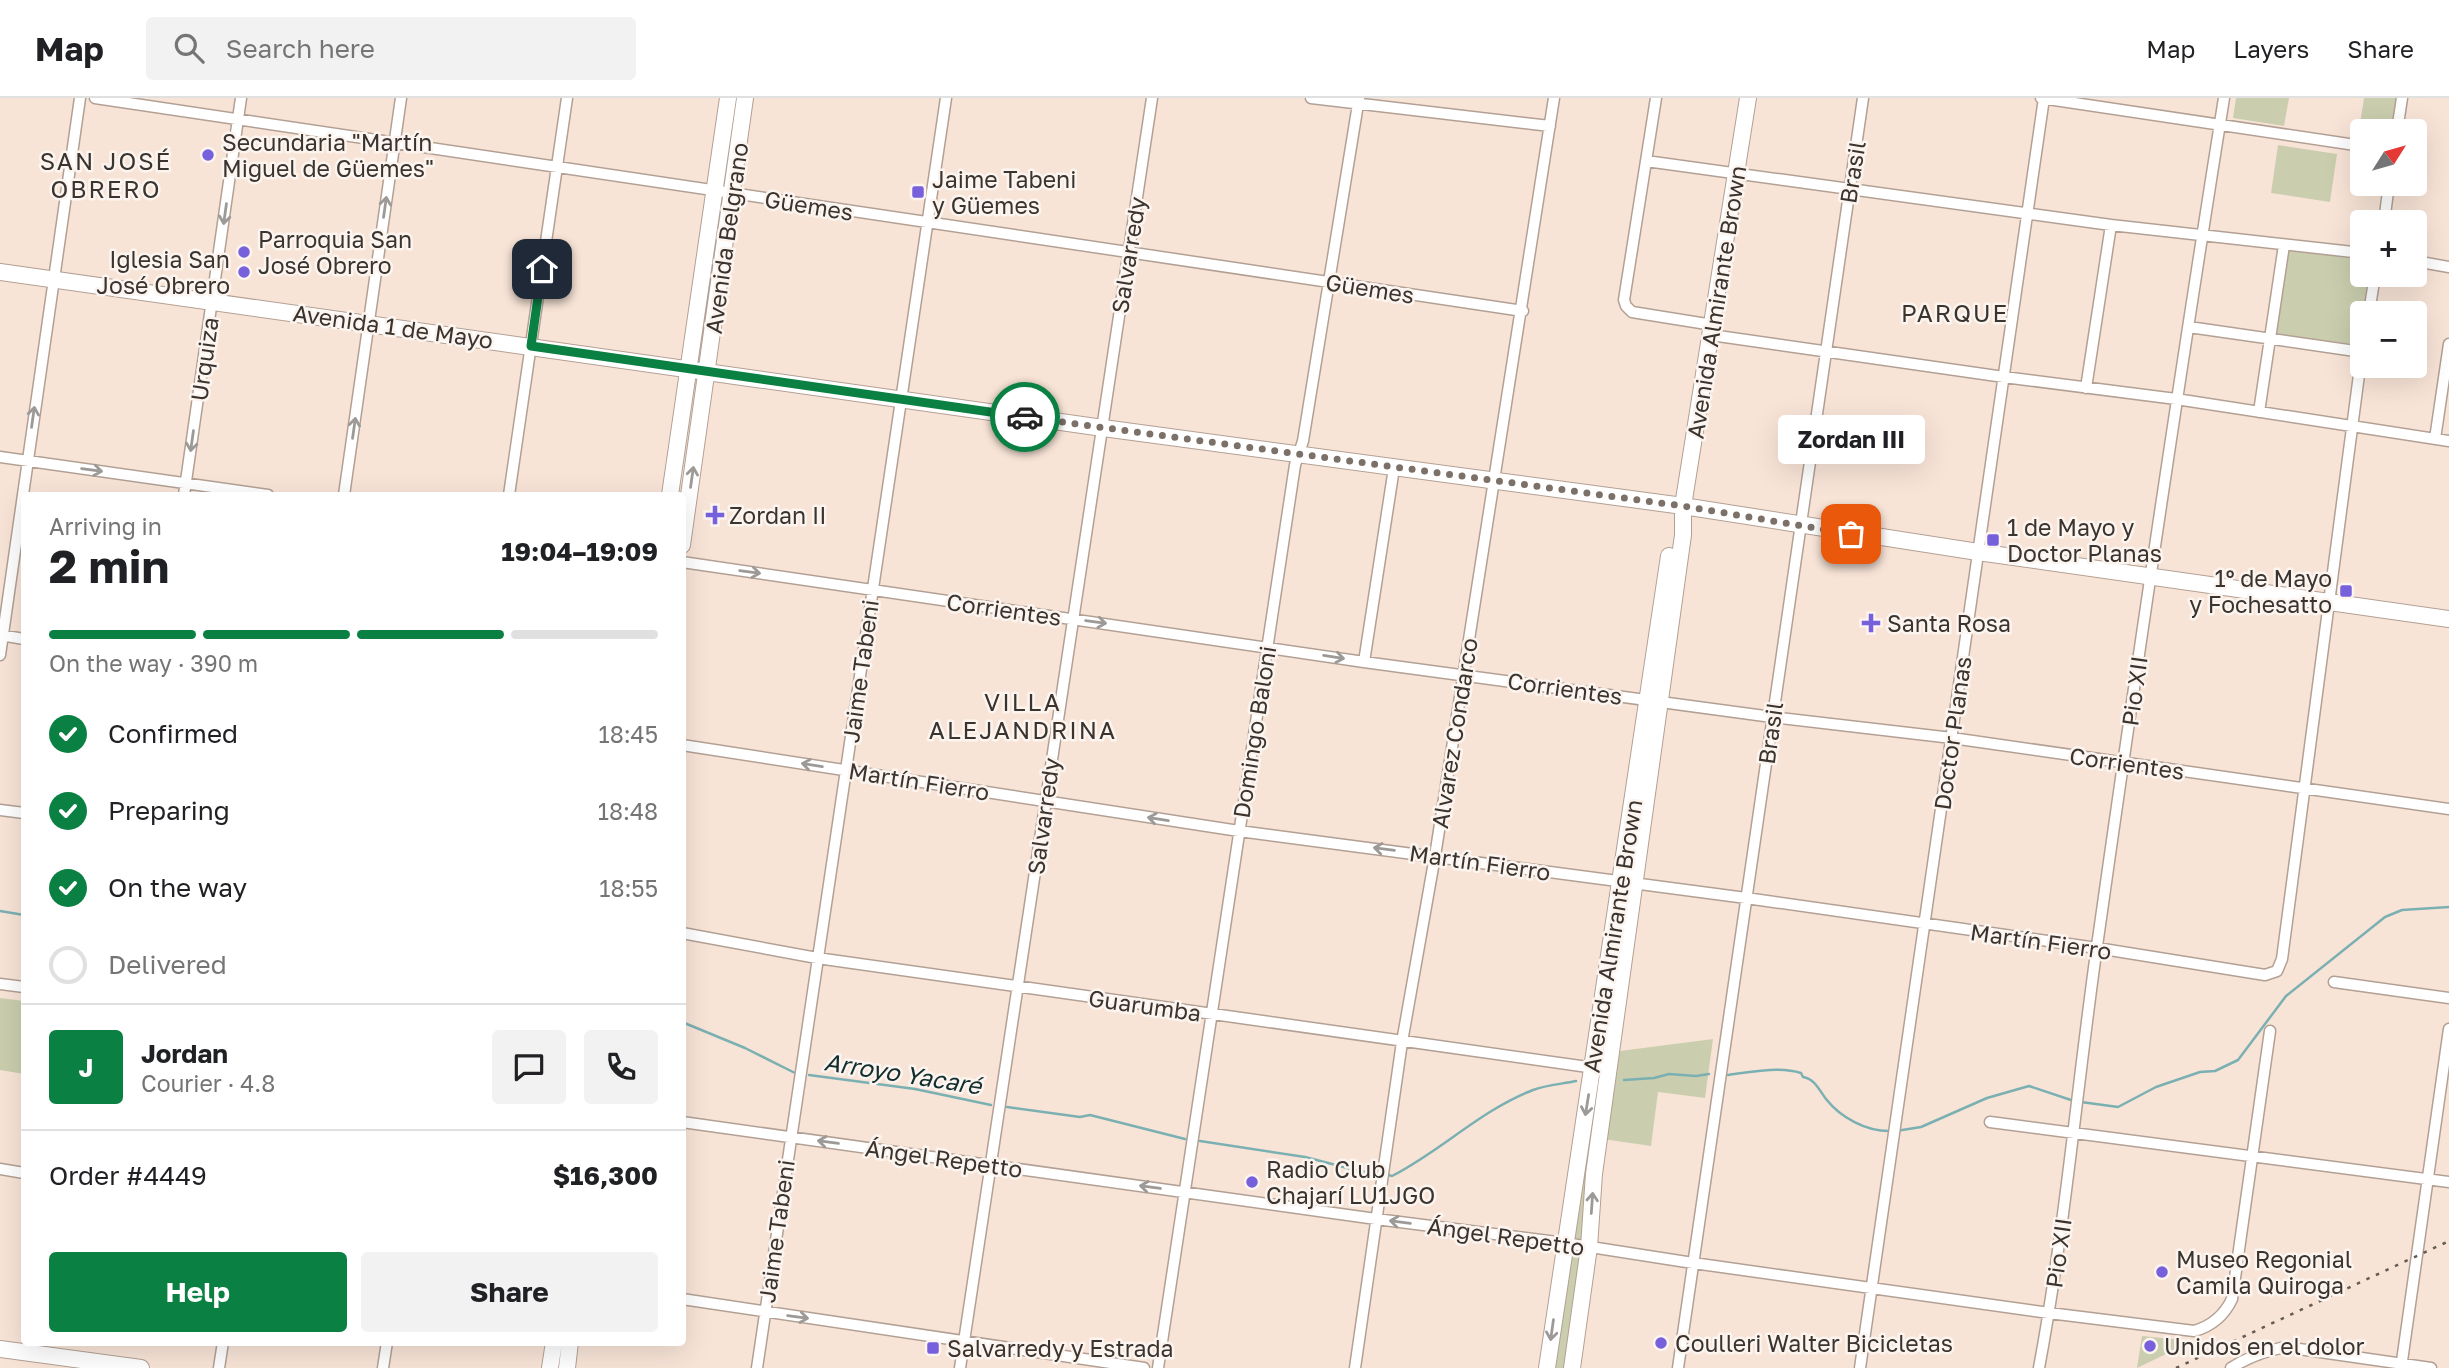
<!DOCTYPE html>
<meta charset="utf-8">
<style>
body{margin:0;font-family:"Golos Text",sans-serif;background:#f2f2f2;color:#202124;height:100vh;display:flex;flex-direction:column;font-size:26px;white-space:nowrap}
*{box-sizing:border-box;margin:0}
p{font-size:23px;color:#757577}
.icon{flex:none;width:38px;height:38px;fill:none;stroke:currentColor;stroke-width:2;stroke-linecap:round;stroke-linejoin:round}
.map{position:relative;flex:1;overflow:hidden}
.panel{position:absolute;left:21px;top:394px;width:665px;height:854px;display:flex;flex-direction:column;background:#fff;border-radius:7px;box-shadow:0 7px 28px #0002}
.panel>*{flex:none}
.needle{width:46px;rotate:53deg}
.buttons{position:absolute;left:2350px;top:21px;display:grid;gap:14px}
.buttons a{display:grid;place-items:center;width:77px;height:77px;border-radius:7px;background:#fff;box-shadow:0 7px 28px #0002;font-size:35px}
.pin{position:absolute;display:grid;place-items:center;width:60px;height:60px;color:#fff;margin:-30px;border-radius:14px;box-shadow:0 4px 10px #0006}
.courier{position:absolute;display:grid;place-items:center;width:70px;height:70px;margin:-35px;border:5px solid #0b8043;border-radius:50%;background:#fff;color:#222;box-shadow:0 2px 9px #0007}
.bubble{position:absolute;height:49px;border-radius:7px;background:#fff;box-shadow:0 7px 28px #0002;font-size:23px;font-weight:700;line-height:49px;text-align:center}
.summary em{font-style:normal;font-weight:700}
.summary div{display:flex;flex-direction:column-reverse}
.summary{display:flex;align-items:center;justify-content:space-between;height:119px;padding:0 28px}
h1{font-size:46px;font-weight:700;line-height:52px}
.bar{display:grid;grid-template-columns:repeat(4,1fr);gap:10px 7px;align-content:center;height:84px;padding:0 28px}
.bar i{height:9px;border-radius:5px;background:#e0e0e0}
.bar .current{background:#0b8043}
.bar p{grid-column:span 4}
.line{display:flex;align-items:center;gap:18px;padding:0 28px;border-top:2px solid #e0e0e0}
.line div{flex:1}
.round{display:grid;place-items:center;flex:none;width:74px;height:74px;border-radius:7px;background:#f2f2f2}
ol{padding:0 28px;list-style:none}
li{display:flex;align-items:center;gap:21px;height:77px}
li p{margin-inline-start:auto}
li .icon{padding:7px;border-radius:50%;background:#0b8043;color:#fff;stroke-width:4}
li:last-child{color:#757577}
li i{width:38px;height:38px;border:4px solid #e0e0e0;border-radius:50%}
.button{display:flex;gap:14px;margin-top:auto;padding:14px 28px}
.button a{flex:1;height:80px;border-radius:7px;background:#0b8043;color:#fff;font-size:28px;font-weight:700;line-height:80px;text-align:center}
.button a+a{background:#f2f2f2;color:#202124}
header{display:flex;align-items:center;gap:42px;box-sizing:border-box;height:98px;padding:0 35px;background:#fff;border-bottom:2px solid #e0e0e0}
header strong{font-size:33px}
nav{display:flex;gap:38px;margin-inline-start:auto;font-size:24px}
.search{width:490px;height:63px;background:#f2f2f2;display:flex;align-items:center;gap:18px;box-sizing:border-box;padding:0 24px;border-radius:7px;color:#757577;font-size:26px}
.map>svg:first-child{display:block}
.green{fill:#caceae}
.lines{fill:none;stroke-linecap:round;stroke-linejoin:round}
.stream{stroke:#7bb0b2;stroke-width:2.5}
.street-casing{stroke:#b3a094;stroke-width:13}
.secondary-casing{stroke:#b3a094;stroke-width:18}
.street{stroke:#fff;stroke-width:10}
.secondary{stroke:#fff;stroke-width:16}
.rail{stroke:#655b55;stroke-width:2.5;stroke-dasharray:3.5 7;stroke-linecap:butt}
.oneway{stroke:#9c9996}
.done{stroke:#7c7169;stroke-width:7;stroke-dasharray:0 12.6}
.route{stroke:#0b8043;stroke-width:9}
.poi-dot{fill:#7660db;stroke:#fcf4ef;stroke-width:2.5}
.labels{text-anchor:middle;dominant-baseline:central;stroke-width:5;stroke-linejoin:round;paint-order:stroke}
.poi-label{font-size:23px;fill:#3a332e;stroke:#fcf4ef;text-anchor:start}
.street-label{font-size:23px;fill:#3a332e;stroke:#fcf4ef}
.neighbourhood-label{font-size:24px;letter-spacing:2px;fill:#3a332e;stroke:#fcf4ef}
.water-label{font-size:24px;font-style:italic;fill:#122e2f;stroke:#fcf4ef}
</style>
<header>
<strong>Map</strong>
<div class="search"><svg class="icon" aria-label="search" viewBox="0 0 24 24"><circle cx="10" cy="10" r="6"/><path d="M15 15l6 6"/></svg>Search here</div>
<nav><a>Map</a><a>Layers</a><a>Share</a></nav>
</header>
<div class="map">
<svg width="2449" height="1270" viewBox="0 0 2449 1270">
<rect width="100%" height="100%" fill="#f8e4d7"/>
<!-- green -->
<path class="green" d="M2236,0H2289L2284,28L2233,20Z
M2364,0H2397L2392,33H2362V40L2358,39Z
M2278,47L2337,56L2330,104L2271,95Z
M2286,151L2362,160V177H2369L2365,215H2362V247L2277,237Z
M0,900L24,903V976L0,972Z
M1713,941L1705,1000L1658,994L1651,1048L1603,1041L1620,953Z
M1595,984L1601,985L1582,1141L1571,1140Z
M1568,1156L1581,1158L1564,1270H1551Z
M2142,1238L2193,1243L2137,1270Z"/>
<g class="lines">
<!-- stream -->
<path class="stream" d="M0,813L24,817
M682,924L745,950L795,975
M809,977L915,991L991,1007
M1728,977C1750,974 1779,968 1801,975L1803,979C1815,981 1819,992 1826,1001C1841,1020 1866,1033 1889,1033
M1624,982L1654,980L1669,976L1696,978L1709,976
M2081,1004L2118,1009L2156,989L2200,974L2215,973L2238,962L2286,898L2385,819L2402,812L2449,809
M1007,1009L1080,1019L1090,1017L1185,1041
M1896,1033L1921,1029L1987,1000L2029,988L2074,1003
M1200,1043L1305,1059L1359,1073L1379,1075
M1385,1076L1392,1078C1441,1053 1481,1012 1533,992C1546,987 1562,986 1576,983"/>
<!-- street casing -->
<g class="street-casing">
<path id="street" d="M95,0L1523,213
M1311,0L1550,28
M1656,0L1624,202L1626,208L1632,214L1713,227
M2041,0L2362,48
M2397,33L2402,0
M1646,63L2111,127L2362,155
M2384,124L2389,86
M2415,163L2449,169
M2369,215L2375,177
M2189,229L2362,254
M1711,237L2004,279L2176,301L2449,343
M2086,290L2111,127
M2259,314L2284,147
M2435,341L2449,246
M0,359L268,397
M184,397L241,0
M344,397L401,0
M509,397L567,0
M682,464L1364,564L1772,619L1952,640L2449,711
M0,537L24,541
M0,557L80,0
M1364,564L1394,370
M682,647L1239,733L1746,800L2097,850L2265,877L2277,873L2282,861L2362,254
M0,712L24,715
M682,835L817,860L1609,972
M2334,884L2449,900
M0,886L24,889
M682,1024L1376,1121L1565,1145L1693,1165L2049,1215L2194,1233C2212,1228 2224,1218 2232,1201L2270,933
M1990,1024L2449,1084
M0,1071L24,1075
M682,1201L1144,1270
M219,1270L223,1244
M383,1270L387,1244
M757,1270L946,0
M960,1270L1152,0
M1158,1270L1295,367L1303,343L1359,0
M1355,1270L1402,944L1435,758L1554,0
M1678,1270L1863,0
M1860,1270L2044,0
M2039,1270C2065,1130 2077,989 2097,848C2137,565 2179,282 2224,0
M2231,1270C2248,1259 2265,1253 2285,1249L2431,1270
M2401,1270L2449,931"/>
</g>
<!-- secondary casing -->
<g class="secondary-casing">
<path id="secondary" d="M0,174L1103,330L1683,408L1978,454L2449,521
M670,397L728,0
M682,447L745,0
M0,1251L141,1270
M550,1270L554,1244
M567,1270L570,1244
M1547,1270L1669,458
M1572,1270L1589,1149L1594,1076L1683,437V408L1748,0"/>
</g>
<!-- street -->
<use href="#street" class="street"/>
<!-- secondary -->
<use href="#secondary" class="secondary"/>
<!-- rail -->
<path class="rail" d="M2176,1270L2449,1143"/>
</g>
<!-- one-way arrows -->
<defs><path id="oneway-shaft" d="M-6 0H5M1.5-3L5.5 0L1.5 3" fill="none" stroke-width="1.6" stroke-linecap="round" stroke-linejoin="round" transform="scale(1.75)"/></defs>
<g class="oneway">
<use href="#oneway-shaft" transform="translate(385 109) rotate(-82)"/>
<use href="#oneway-shaft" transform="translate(225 116) rotate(98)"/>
<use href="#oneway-shaft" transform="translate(33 319) rotate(-82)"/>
<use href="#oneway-shaft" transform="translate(354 330) rotate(-82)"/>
<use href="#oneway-shaft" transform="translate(192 343) rotate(98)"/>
<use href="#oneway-shaft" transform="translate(92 372) rotate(8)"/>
<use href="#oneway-shaft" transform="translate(692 379) rotate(-82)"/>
<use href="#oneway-shaft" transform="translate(750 474) rotate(8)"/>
<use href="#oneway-shaft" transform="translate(1096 524) rotate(8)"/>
<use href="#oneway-shaft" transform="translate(1334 559) rotate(9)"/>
<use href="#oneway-shaft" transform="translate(812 667) rotate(-171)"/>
<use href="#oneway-shaft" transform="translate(1158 721) rotate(-171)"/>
<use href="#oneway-shaft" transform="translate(1384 751) rotate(-173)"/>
<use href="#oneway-shaft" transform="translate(1587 1007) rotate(99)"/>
<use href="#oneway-shaft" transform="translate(828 1044) rotate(-172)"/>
<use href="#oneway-shaft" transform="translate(1150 1089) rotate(-172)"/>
<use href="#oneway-shaft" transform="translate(1592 1105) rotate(-86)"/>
<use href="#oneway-shaft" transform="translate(1400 1124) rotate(-173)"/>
<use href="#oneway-shaft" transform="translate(798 1219) rotate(8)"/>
<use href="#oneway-shaft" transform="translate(1552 1232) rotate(98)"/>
</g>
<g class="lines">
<!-- done -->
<path class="done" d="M1025,319L1683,408L1851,436"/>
<!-- route -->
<path class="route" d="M542,171L531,248L1025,319"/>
</g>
<!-- markers -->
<g class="poi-dot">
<circle cx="208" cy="57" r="7"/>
<rect x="911" y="87" width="14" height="14" rx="3.5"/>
<circle cx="244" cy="154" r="7"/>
<circle cx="244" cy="174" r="7"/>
<path d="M711.5 406.5h7v7h7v7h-7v7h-7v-7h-7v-7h7z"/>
<rect x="1986" y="435" width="14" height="14" rx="3.5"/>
<rect x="2339" y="486" width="14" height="14" rx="3.5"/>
<path d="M1867.5 514.5h7v7h7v7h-7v7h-7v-7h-7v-7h7z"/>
<circle cx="1252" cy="1084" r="7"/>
<circle cx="2162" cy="1174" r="7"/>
<circle cx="1661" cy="1245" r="7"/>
<circle cx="2150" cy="1248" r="7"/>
<rect x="926" y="1243" width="14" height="14" rx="3.5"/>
</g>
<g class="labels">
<!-- poi labels -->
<g class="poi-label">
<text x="222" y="44">Secundaria "Martín<tspan x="222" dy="26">Miguel de Güemes"</tspan></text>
<text x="932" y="81">Jaime Tabeni<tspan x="932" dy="26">y Güemes</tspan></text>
<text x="258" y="141">Parroquia San<tspan x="258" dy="26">José Obrero</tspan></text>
<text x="230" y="161" text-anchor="end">Iglesia San<tspan x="230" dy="26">José Obrero</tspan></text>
<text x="729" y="417">Zordan II</text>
<text x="2007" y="429">1 de Mayo y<tspan x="2007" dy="26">Doctor Planas</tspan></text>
<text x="2332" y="480" text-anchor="end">1º de Mayo<tspan x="2332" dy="26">y Fochesatto</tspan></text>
<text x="1887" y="525">Santa Rosa</text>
<text x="1266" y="1071">Radio Club<tspan x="1266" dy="26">Chajarí LU1JGO</tspan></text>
<text x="2176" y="1161">Museo Regonial<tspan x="2176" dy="26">Camila Quiroga</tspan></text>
<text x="1675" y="1245">Coulleri Walter Bicicletas</text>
<text x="2164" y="1248">Unidos en el dolor</text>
<text x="947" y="1250">Salvarredy y Estrada</text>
</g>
<!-- street labels -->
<g class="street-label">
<text transform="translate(1852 74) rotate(-81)">Brasil</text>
<text transform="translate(809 107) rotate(9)">Güemes</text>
<text transform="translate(726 140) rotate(-82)">Avenida Belgrano</text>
<text transform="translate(1128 157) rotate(-81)">Salvarredy</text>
<text transform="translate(1370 190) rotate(9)">Güemes</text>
<text transform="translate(1716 204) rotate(-81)">Avenida Almirante Brown</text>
<text transform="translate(393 228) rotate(8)">Avenida 1 de Mayo</text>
<text transform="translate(204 261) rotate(-82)">Urquiza</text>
<text transform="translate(1004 511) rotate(8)">Corrientes</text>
<text transform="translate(860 573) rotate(-82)">Jaime Tabeni</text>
<text transform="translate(1565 590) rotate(8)">Corrientes</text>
<text transform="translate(2134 593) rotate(-82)">Pio XII</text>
<text transform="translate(1254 634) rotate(-81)">Domingo Baloni</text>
<text transform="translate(1454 635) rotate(-81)">Alvarez Condarco</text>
<text transform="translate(1770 635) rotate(-82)">Brasil</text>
<text transform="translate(1952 635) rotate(-82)">Doctor Planas</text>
<text transform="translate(2127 665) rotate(8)">Corrientes</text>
<text transform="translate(919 683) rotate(9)">Martín Fierro</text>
<text transform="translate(1043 718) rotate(-82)">Salvarredy</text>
<text transform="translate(1480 764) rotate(8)">Martín Fierro</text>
<text transform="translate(1612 838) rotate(-81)">Avenida Almirante Brown</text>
<text transform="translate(2041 843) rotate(8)">Martín Fierro</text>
<text transform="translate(1145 907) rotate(8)">Guarumba</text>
<text transform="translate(944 1060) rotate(8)">Ángel Repetto</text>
<text transform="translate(776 1133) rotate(-82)">Jaime Tabeni</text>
<text transform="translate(1506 1138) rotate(8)">Ángel Repetto</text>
<text transform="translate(2058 1155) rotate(-82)">Pio XII</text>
</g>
<!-- neighbourhood labels -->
<g class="neighbourhood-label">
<text x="106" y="62">SAN JOSÉ<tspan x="106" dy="28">OBRERO</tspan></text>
<text x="1955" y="214">PARQUE</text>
<text x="1023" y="603">VILLA<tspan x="1023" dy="28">ALEJANDRINA</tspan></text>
</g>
<!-- water labels -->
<g class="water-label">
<text transform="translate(903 975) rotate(9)">Arroyo Yacaré</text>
</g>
</g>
</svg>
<div class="buttons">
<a><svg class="needle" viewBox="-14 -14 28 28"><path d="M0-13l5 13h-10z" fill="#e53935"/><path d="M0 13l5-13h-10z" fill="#757577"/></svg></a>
<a>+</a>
<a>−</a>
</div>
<div class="pin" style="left:1851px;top:436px;background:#ea580c"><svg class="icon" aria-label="bag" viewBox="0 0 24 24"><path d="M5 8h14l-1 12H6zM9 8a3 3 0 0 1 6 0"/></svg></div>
<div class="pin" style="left:542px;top:171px;background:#1f2937"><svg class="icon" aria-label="home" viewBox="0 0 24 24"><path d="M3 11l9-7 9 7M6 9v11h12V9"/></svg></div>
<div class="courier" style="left:1025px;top:319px"><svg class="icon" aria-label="car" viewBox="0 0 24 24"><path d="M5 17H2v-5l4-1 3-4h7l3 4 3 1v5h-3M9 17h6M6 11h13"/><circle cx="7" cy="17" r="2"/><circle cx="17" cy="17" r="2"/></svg></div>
<div class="bubble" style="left:1778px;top:317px;width:147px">Zordan III</div>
<section class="panel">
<div class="summary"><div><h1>2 min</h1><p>Arriving in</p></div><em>19:04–19:09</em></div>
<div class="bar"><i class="current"></i><i class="current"></i><i class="current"></i><i></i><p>On the way · 390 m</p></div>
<ol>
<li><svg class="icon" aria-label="check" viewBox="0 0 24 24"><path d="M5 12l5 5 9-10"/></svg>Confirmed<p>18:45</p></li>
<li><svg class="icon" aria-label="check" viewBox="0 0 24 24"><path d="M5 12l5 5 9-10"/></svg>Preparing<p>18:48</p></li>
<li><svg class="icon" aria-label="check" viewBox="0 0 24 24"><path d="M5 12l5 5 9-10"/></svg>On the way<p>18:55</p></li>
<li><i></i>Delivered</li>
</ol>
<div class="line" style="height:126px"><b class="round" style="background:#0b8043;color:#fff">J</b><div><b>Jordan</b><p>Courier · 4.8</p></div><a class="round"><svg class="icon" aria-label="chat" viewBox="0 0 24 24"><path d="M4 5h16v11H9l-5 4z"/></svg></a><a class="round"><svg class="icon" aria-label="phone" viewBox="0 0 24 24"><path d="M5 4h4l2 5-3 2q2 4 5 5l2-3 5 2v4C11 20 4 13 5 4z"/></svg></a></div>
<div class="line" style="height:91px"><div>Order #4449</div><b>$16,300</b></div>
<div class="button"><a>Help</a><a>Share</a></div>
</section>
</div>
